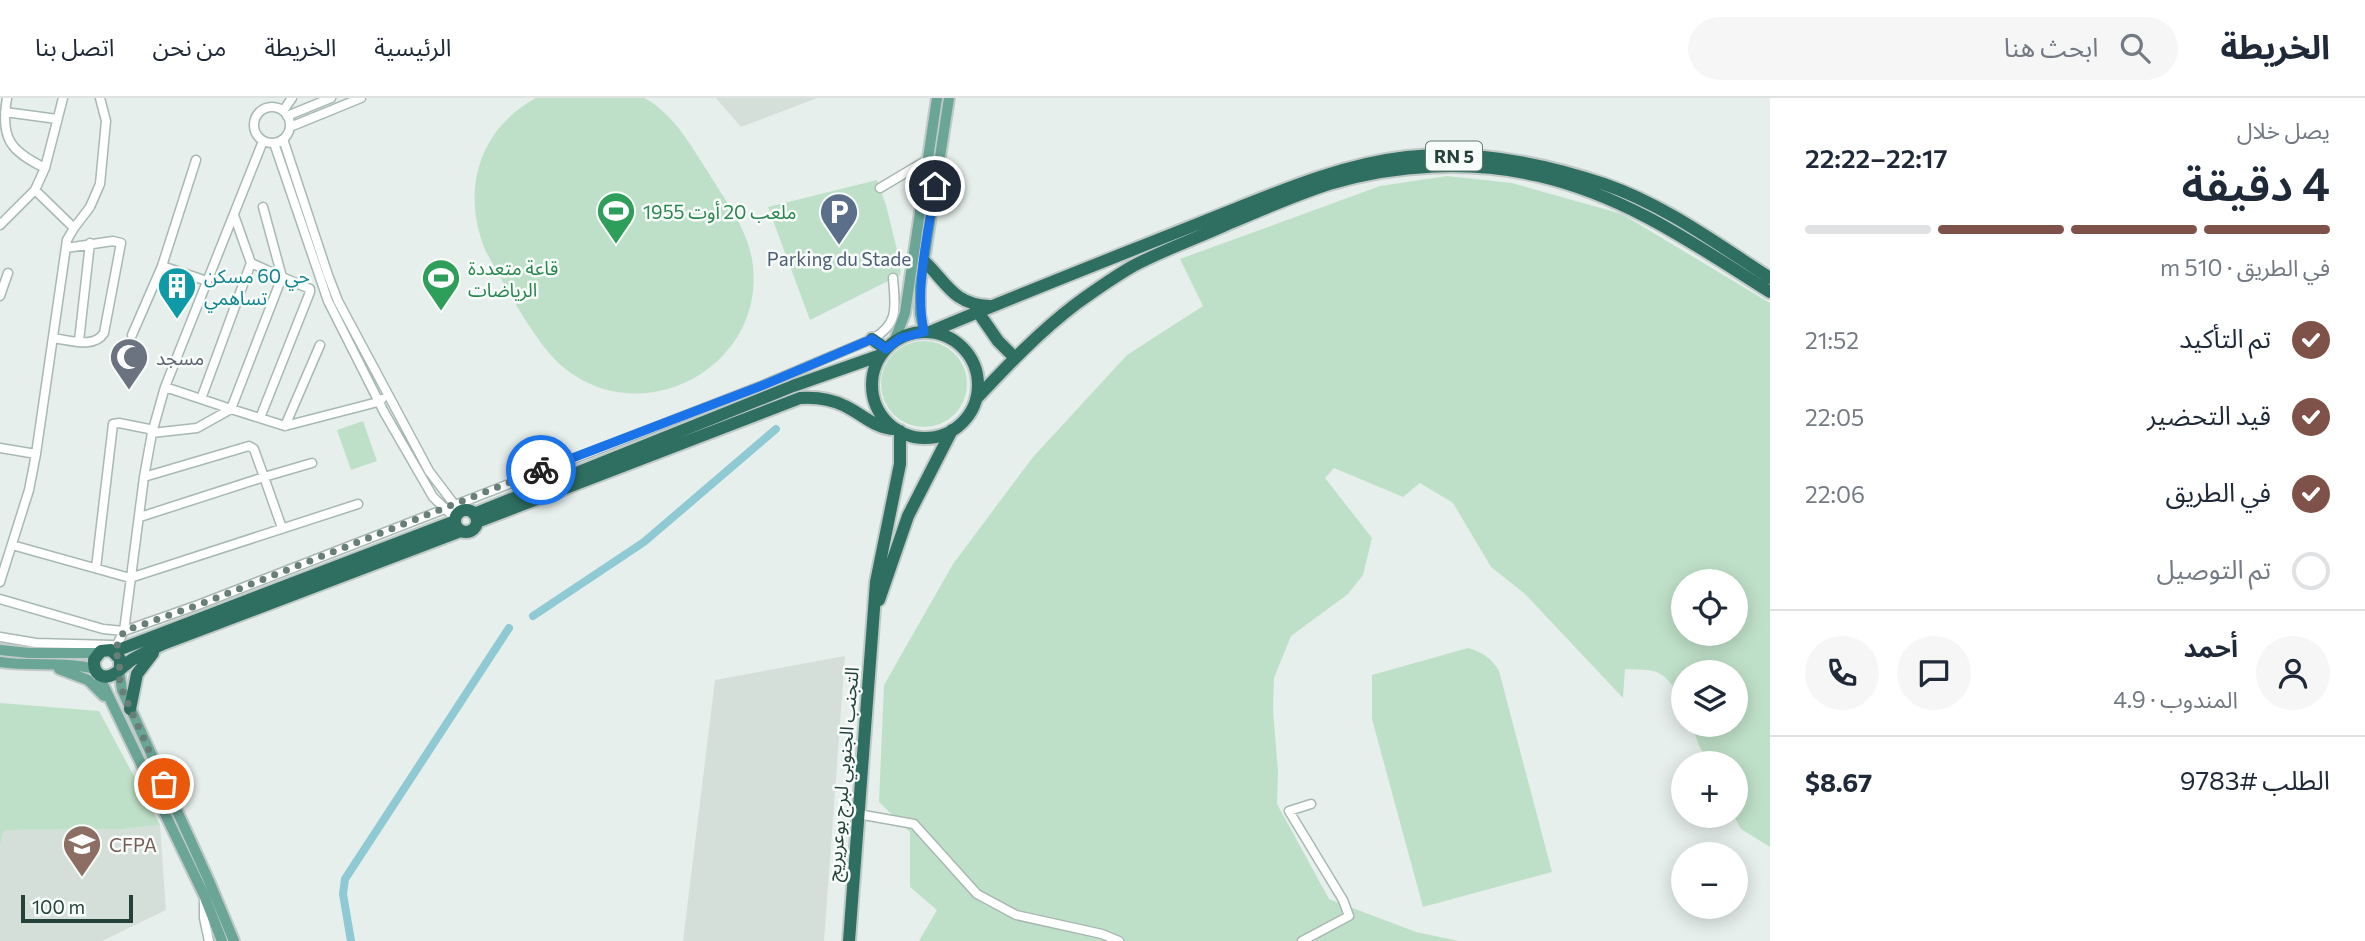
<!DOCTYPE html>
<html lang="ar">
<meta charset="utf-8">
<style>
body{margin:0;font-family:Commissioner,"Noto Sans Arabic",sans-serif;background:#f6f6f7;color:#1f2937;direction:rtl;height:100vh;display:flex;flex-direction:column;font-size:26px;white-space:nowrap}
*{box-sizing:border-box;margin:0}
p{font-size:23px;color:#747a83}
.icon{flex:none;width:38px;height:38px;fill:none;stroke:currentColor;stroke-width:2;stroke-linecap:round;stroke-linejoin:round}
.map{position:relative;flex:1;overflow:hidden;direction:ltr}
.drawer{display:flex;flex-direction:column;background:#fff;width:595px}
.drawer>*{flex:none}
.buttons{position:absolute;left:1671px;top:471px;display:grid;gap:14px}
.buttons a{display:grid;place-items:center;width:77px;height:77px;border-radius:50%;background:#fff;box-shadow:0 4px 18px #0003;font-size:35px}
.scale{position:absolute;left:21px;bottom:18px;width:112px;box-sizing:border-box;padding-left:7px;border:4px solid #24423a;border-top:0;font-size:19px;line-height:24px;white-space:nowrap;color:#24423a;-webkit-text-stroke:5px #f7fbf9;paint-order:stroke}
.pin{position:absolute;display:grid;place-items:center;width:60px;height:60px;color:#fff;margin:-30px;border:4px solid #fff;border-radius:50%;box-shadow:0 2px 7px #0007}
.courier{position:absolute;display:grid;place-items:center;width:70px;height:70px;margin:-35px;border:5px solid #1a73e8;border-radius:50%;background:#fff;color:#222;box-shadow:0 2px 9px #0007}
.overview em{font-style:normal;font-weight:600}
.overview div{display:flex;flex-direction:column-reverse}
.overview{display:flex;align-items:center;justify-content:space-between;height:119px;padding:0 35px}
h1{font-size:46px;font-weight:600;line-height:52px}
.bar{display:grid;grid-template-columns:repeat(4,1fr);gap:10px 7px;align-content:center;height:84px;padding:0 35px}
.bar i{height:9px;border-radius:5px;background:#e0e1e3}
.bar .current{background:#7f5249}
.bar p{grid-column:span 4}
.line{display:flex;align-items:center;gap:18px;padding:0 35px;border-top:2px solid #e0e1e3}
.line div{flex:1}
.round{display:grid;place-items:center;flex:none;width:74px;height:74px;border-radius:37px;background:#f6f6f7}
ol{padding:0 35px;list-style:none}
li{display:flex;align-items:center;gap:21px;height:77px}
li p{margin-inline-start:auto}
li .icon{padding:7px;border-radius:50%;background:#7f5249;color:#fff;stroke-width:4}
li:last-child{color:#747a83}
li i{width:38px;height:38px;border:4px solid #e0e1e3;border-radius:50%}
header{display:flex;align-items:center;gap:42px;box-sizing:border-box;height:98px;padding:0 35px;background:#fff;border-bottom:2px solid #e0e1e3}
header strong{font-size:33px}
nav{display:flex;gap:38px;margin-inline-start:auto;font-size:24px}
.search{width:490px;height:63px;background:#f6f6f7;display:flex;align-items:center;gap:18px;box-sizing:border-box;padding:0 24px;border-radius:38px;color:#747a83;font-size:26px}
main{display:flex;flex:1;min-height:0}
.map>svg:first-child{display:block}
.built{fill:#d4dfda}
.green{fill:#bfe0c8;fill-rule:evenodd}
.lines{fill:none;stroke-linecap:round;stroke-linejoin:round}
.canal{stroke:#8ec9d4;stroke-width:8}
.minor-casing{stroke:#a8b8b2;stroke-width:11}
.major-casing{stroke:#c2cac8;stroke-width:14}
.highway-casing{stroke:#c2cac8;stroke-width:16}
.minor{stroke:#fff;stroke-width:8}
.major{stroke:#6aa596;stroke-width:10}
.highway{stroke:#2f6f62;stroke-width:12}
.done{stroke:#687f78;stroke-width:7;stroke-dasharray:0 12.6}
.route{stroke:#1a73e8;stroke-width:9}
.labels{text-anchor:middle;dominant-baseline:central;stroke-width:5;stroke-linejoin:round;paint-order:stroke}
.shield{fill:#f7fbf9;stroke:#637a73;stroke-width:2}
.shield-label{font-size:18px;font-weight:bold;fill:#24423a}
.leisure-label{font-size:19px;fill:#27864d;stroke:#f7fbf9;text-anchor:start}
.service-label{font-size:19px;fill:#4e5e75;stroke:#f7fbf9}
.culture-label{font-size:19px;fill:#0d838f;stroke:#f7fbf9;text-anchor:start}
.worship-label{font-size:19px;fill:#5b616d;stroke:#f7fbf9;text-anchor:start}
.street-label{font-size:19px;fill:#24423a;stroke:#f7fbf9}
.education-label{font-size:19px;fill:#785e54;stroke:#f7fbf9;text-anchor:start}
</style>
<header>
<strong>الخريطة</strong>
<div class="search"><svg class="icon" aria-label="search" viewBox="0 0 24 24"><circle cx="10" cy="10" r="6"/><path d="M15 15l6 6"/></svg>ابحث هنا</div>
<nav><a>الرئيسية</a><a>الخريطة</a><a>من نحن</a><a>اتصل بنا</a></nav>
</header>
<main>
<section class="drawer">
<div class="overview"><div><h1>4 دقيقة</h1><p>يصل خلال</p></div><em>22:17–22:22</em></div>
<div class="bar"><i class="current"></i><i class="current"></i><i class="current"></i><i></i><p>في الطريق · 510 m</p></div>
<ol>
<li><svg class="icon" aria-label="check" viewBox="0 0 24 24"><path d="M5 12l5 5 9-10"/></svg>تم التأكيد<p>21:52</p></li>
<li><svg class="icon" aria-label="check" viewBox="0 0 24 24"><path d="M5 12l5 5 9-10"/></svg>قيد التحضير<p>22:05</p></li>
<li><svg class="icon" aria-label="check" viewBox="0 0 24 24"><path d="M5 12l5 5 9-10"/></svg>في الطريق<p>22:06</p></li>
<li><i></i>تم التوصيل</li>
</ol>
<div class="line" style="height:126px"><a class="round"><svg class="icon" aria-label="person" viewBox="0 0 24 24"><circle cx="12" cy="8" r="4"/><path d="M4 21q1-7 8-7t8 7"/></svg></a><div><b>أحمد</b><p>المندوب · 4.9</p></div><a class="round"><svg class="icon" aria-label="chat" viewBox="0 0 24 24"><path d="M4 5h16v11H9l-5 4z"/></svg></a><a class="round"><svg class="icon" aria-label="phone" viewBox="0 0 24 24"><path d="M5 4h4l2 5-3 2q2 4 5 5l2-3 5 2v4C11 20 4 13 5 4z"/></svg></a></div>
<div class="line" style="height:91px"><div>الطلب #9783</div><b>$8.67</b></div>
</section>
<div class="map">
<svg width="1770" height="843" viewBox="0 0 1770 843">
<rect width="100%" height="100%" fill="#e6efeb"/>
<!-- built -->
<path class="built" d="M716,0H817L741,29Z
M845,558L824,843H683L715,582Z
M160,727L166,812L102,843H0V748L4,732L123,731Z"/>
<!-- green -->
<path class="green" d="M536,0H644L648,2C677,21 689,45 708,74C726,104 749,132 753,168C764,271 640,335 562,268C534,244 506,188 486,154C461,95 477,32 536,0Z
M1447,78L1512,85L1622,116L1770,205V749L1741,731L1734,718H1736V665H1708L1698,645L1692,627L1736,626V574H1684L1683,602C1661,572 1663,572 1625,571L1623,600L1525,496L1491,469L1453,405L1420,385L1403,399L1334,370L1325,380L1372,440L1363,477L1348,496L1291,538L1274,580L1273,612L1278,674L1277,706L1329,801L1416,834L1459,843H919L937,812L910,789V734L879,704L884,587L953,466L1033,359L1127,257L1203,208L1180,161L1380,88ZM1684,483H1736V536H1684Z
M877,82L886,107L901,168L900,177L810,222L768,109Z
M881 286a43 43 0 1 1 86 0a43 43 0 1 1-86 0Z
M363,323L377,363L351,372L337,332Z
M1468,550C1482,554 1492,560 1499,573L1552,774L1423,809L1372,621V577Z
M0,605L99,613L160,727L123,731L4,732L0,748Z"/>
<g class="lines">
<!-- canal -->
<path class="canal" d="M533,518L644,444L776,331
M351,843L343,796L345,781L509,530"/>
<!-- minor casing -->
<g class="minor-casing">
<path id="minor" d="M7,0C0,40 10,53 45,70
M254 27a18 18 0 1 1 36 0a18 18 0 1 1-36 0Z
M283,13L292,0
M5,14L57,21
M287,18L331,0
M290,29L361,0
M283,41L328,177L338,203L429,373L460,414
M274,45L328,203L384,314L433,399L455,420
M880,90L927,62
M35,92L74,130L90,109L100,86L106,23L100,0
M263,109L282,179
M234,117L251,165
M0,127L35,92L45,70L63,0
M162,168L207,183
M0,198L8,175
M132,237L162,168L196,62
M53,240C70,242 94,251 104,235L121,145L113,143L66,150
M79,243L90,145
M165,289L201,301
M260,320L310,194V191L282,179L231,311L201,301L251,165L282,179
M285,328L320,247
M152,335L197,330L231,311L285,328L374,305L382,301
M0,350L36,356
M144,379L249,348L254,351L264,379L312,365
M140,419L264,379L282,430
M12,447L130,480L358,406
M96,470L113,326L119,325L154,332
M0,484L29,392L36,356L67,142L74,130
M0,501L103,531L124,533L198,507L761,288L872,241C900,226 895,207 893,180
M0,539L36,545L112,547
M113,554L124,533L144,379L152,335L165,289L263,43
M858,716L914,726L977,796L1016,817L1102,836L1119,843
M204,801V820L209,843
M1302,843L1349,818L1343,802L1289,713L1311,706"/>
</g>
<!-- major casing -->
<g class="major-casing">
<path id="major" d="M924,234L920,216V189L949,0
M894,244L905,215L937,0
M0,552L29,555H99
M0,564C31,569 64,563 95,571
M59,571L88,582L104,598
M119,572L122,592L209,783L234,843
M98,576L204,797L222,843"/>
</g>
<!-- highway casing -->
<g class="highway-casing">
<path id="highway" d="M925,164C947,185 953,206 989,208
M978,214L998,243L1015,260
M930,234C1020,196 1110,161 1200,125C1267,99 1335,67 1407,59C1472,52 1542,65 1604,86C1665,107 1717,146 1770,180
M872 287a53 53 0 1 1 106 0a53 53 0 1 1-106 0Z
M872,241L886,251
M976,301C1007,268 1039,234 1076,206C1094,193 1114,179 1133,168C1161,153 1192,142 1221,129C1256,114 1292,98 1329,86C1396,66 1471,62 1539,78C1628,99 1694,146 1770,194
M455 423a11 11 0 1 1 22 0a11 11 0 1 1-22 0Z
M474,416L793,288L881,257
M477,424L800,300C816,299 831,301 845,308C862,316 877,332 896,331
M879,502L908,418L952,332
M113,554L455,423
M120,570V561L111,552L101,553L94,562C94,568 94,573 100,577C112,584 123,567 133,561C142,556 153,551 163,546L461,433
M130,611L137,576L153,555
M849,843L876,484L900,366V333"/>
</g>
<!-- minor -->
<use href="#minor" class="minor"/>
<!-- major -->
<use href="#major" class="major"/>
<!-- highway -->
<use href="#highway" class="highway"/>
</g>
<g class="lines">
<!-- done -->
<path class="done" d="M164,686L122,592L119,578L120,561L114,554L124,533L198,507L541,372"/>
<!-- route -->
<path class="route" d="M541,372L761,288L872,241L886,251L901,240L924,234C914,189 929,134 935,88"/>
</g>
<!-- icons -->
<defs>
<g id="stadium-pin" transform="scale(2.0125)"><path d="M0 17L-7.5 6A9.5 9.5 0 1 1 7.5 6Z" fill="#2e9e5b" stroke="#f7fbf9"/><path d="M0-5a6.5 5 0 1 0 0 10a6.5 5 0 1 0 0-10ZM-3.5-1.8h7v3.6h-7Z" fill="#fff"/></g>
<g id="parking-pin" transform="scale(2.0125)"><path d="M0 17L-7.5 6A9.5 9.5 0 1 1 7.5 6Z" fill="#5c6f8a" stroke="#f7fbf9"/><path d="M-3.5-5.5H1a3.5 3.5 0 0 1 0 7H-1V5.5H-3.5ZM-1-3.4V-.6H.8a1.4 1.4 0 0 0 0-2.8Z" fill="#fff"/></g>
<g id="building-pin" transform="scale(2.0125)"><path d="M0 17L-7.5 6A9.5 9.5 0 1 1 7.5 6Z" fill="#0f9aa8" stroke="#f7fbf9"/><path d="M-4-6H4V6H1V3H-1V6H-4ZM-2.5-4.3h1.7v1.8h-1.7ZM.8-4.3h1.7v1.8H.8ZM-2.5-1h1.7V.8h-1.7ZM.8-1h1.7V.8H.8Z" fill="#fff"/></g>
<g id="mosque-pin" transform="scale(2.0125)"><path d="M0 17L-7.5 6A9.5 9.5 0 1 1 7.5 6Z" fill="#6b7280" stroke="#f7fbf9"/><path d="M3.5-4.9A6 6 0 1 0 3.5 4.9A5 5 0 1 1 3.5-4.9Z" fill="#fff"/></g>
<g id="university-pin" transform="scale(2.0125)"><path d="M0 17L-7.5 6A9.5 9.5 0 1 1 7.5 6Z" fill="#8d6e63" stroke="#f7fbf9"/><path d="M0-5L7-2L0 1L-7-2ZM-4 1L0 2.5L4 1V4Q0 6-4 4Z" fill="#fff"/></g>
</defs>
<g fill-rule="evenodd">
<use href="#stadium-pin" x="616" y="113"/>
<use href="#parking-pin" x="839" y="114"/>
<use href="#stadium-pin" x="441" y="180"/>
<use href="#building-pin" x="177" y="188"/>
<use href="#mosque-pin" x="129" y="259"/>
<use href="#university-pin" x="82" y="746"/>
</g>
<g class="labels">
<!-- shield labels -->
<rect class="shield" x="1426" y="43.5" width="56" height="29" rx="5"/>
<g class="shield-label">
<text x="1454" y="58">RN 5</text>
</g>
<!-- leisure labels -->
<g class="leisure-label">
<text x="643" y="113">ملعب 20 أوت 1955</text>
<text x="468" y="169">قاعة متعددة<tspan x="468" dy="22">الرياضات</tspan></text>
</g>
<!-- service labels -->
<g class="service-label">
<text x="839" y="160">Parking du Stade</text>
</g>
<!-- culture labels -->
<g class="culture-label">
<text x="204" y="177">حي 60 مسكن<tspan x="204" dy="22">تساهمي</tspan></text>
</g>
<!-- worship labels -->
<g class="worship-label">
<text x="156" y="259">مسجد</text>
</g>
<!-- street labels -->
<g class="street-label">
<text transform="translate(842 676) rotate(-85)">التجنب الجنوبي لبرج بوعريريج</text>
</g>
<!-- education labels -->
<g class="education-label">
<text x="109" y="746">CFPA</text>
</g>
</g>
</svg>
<div class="buttons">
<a><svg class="icon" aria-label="locate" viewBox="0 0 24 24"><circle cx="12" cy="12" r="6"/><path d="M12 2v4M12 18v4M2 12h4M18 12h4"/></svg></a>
<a><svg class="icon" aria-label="layers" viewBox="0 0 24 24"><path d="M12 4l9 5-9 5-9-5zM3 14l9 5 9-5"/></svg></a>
<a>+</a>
<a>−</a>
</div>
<div class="scale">100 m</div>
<div class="pin" style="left:164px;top:686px;background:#ea580c"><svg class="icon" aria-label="bag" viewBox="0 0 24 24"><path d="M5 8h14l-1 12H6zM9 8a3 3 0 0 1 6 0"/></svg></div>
<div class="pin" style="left:935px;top:88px;background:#1f2937"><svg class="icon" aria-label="home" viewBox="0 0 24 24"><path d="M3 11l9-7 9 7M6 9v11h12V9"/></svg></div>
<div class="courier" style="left:541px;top:372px"><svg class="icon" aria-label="bike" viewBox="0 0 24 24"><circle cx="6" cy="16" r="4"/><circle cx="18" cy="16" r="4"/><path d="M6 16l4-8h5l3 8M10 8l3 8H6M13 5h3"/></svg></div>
</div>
</main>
